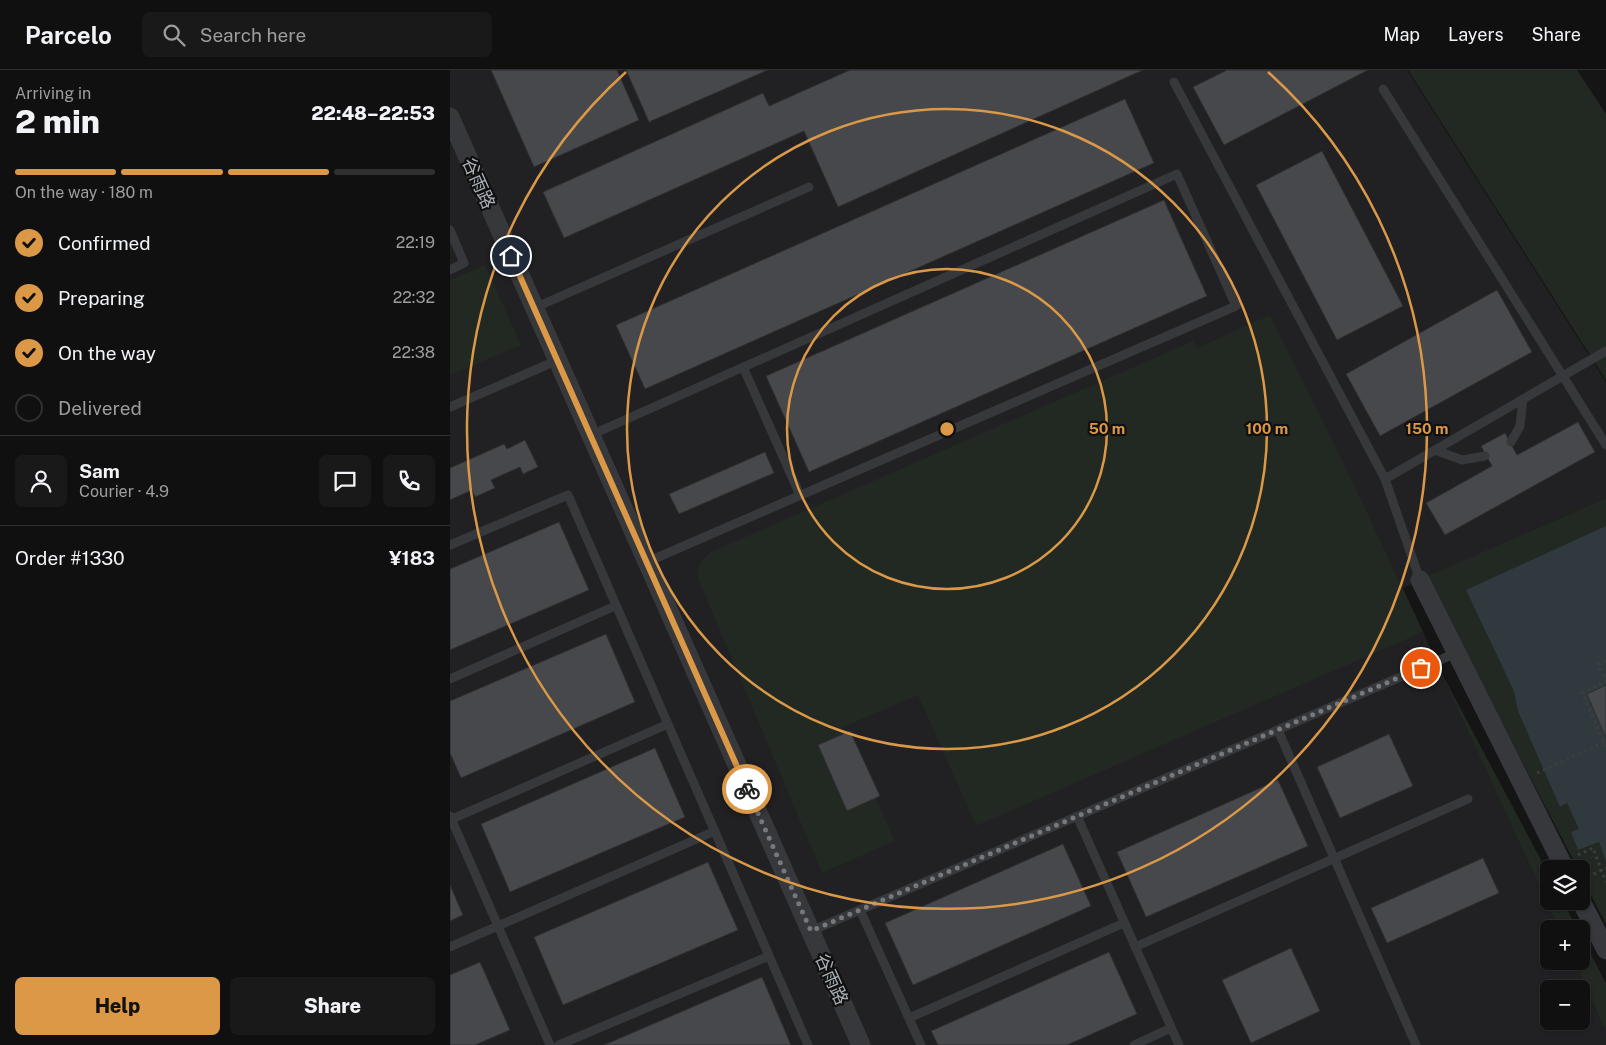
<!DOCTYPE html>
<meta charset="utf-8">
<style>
body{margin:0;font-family:"Public Sans","Noto Sans SC",sans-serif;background:#191919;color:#f1f3f6;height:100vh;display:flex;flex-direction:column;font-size:19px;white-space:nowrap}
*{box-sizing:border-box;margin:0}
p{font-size:16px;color:#9c9d9f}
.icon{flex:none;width:28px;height:28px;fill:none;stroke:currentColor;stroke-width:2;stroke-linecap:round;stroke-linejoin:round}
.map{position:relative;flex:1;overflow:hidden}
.drawer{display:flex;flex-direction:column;background:#101010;width:450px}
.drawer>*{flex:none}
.tools{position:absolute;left:1090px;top:790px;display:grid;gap:10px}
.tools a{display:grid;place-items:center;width:50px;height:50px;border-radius:8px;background:#101010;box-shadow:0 1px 4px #0004,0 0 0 1px #303030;font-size:25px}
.pin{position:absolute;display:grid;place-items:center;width:42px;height:42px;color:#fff;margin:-21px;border:2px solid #fff;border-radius:50%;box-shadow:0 1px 5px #0007}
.courier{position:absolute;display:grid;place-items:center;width:50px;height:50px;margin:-25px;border:4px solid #db9948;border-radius:50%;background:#fff;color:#222;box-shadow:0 1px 6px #0007}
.overview em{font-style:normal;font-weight:800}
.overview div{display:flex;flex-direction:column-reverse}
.overview{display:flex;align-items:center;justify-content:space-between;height:85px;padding:0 15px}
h1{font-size:32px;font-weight:800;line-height:38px}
.bar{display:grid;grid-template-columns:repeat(4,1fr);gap:8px 5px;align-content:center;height:60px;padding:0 15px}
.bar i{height:6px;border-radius:4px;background:#303030}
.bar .selected{background:#db9948}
.bar p{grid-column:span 4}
.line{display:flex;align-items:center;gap:12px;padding:0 15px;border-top:1px solid #303030}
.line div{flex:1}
.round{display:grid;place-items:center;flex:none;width:52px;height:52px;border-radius:8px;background:#191919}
ol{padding:0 15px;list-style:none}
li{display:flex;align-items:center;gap:15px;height:55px}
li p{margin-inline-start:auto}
li .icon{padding:5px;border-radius:50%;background:#db9948;color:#111;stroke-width:4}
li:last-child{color:#9c9d9f}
li i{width:28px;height:28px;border:2px solid #303030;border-radius:50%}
.cta{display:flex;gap:10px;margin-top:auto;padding:10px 15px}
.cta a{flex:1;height:58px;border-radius:8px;background:#db9948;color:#111;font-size:20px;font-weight:800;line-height:58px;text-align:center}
.cta a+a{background:#191919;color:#f1f3f6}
header{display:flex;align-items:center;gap:30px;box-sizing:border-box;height:70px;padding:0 25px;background:#101010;border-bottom:1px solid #303030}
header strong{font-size:24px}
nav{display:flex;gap:28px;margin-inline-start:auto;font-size:18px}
.search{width:350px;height:45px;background:#191919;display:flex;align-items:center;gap:12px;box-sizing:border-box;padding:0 18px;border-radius:8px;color:#9c9d9f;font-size:19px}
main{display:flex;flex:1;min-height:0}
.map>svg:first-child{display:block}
.built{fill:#212123;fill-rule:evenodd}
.green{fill:#222822}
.water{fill:#30393e}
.building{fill:#47484b;stroke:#2f2f32}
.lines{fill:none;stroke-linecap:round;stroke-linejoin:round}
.path{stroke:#3c3f42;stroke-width:3;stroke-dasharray:2.5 4;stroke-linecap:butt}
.service{stroke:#36383b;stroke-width:9}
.minor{stroke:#36383b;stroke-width:19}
.done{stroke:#75787d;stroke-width:5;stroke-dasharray:0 9}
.route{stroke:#db9948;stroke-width:6}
.ring{fill:none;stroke:#db9948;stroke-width:2.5}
.labels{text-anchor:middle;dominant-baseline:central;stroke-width:4.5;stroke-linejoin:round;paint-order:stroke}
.street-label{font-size:18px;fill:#a8aeb5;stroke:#101011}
.centre{fill:#db9948;stroke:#101011;stroke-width:2.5}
.ring-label{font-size:15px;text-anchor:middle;font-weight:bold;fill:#db9948;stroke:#101011;stroke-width:4.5;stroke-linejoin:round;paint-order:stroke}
</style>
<header>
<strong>Parcelo</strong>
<div class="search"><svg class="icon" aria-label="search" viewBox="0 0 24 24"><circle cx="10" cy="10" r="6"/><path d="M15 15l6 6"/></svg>Search here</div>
<nav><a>Map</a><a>Layers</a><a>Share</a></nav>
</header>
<main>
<section class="drawer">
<div class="overview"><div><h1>2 min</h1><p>Arriving in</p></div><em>22:48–22:53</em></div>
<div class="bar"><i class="selected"></i><i class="selected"></i><i class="selected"></i><i></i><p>On the way · 180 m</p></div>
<ol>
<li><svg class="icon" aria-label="check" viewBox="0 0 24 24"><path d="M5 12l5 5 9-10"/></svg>Confirmed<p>22:19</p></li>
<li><svg class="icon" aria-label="check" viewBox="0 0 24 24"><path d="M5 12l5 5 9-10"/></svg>Preparing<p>22:32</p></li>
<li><svg class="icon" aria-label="check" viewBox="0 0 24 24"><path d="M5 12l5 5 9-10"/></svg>On the way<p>22:38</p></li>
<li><i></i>Delivered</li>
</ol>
<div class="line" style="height:90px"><a class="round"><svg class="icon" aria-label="person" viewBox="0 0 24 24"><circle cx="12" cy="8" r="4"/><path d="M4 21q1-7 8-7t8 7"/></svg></a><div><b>Sam</b><p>Courier · 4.9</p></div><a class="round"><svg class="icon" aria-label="chat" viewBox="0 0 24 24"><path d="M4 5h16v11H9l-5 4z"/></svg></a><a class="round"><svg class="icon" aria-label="phone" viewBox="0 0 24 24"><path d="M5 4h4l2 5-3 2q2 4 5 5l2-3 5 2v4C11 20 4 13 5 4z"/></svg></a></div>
<div class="line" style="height:65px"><div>Order #1330</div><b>¥183</b></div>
<div class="cta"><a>Help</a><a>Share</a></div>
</section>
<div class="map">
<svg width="1156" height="975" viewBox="0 0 1156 975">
<rect width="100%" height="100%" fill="#151516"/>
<!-- built -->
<path class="built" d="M0,0H957L1156,312V428L953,518L1109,859H1099V891H1124L1156,962V975H0ZM1099,919H1131V951H1099Z"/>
<!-- green -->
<path class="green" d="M958,0H1127L1156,44V310Z
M35,195L71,275L0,305V210Z
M820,245L904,415L973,562L526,756L468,625L393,657L445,771L372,803L250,513C245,499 249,491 261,482L743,271L747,278Z
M1156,428V854L1131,806V799H1128L976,507Z
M990,600L1099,805V831H1113L1127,859H1109Z
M1131,866L1156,913V962L1124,891H1131Z"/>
<!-- water -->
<path class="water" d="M1156,456V791L1149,772L1128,780L1121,762L1129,759L1117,733L1110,737L1068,641L1064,621L1016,520Z"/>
<!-- building -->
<path class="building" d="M41,0H167L189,50L84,97Z
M176,0H318L199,52Z
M400,0H693L388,137L354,61L114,168L93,122L313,23L319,36Z
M777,0H918L774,75L743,17Z
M675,29L704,93L195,319L166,255Z
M872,81L953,236L887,270L806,115Z
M714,130L757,226L359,402L316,306Z
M1047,220L1082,282L930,366L896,304Z
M1128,352L1145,382L995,465L976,433L1042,396L1031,376L1055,363L1067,385Z
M75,370L88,397L73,404L70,397L41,410L45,418L25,427L22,420L0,430V398L54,374L57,379Z
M315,382L324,403L229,444L219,424Z
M109,452L139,520L0,580V499Z
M156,564L185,632L11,708L0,683V631Z
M1156,615V668L1137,624Z
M400,661L430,726L397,741L368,675Z
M939,664L963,716L890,748L867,697Z
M205,678L235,747L60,822L31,754Z
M828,710L858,776L696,847L667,782Z
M613,774L641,836L463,915L435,853Z
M1033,788L1049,823L937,873L921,838Z
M258,792L288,860L113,935L84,867Z
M0,815L13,845L0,851Z
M841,878L870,941L801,973L772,910Z
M659,882L687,944L617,975H488L481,961Z
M30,892L60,960L25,975H0V905Z
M312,907L341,975H154Z"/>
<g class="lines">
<!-- path -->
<path class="path" d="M1156,591L1148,594L1156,611L1132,623L1156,677
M1087,703L1154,672
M1128,785L1143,778L1156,812
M1132,810L1156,798"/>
<!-- service -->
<path class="service" d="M724,12L935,409L970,510
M933,19L1156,375
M0,160L14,193L0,200
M84,238L359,117
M293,297L350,425
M0,337L108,290
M141,365L727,104L786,236L197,492
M1061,372L1070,356L1073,329
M985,380L1012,390L1035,386
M935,409L1156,281
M0,475L118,425L358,975
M0,609L165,536
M828,660L966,975
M0,746L100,975
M627,746L729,975
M0,750L218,654
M410,840L471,975
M361,861L1006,583
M0,877L265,761
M685,877L1018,729
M459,948L674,853
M109,975L319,886
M684,975L721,958"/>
<!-- minor -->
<path class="minor" d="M0,47L411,975
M970,510L1115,799
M1131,831L1156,880"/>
</g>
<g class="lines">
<!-- done -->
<path class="done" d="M297,719L361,861L971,598"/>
<!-- route -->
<path class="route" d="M61,186L297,719"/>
</g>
<!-- distance rings -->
<g class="ring">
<circle cx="497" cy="359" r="160"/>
<circle cx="497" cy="359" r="320"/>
<path d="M818 2A480 480 0 1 1 176 2"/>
</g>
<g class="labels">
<!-- street labels -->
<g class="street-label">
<text transform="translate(29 113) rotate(66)">谷雨路</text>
<text transform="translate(382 909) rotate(66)">谷雨路</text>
</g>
</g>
<circle cx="497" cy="359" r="8" class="centre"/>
<g class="ring-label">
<text x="657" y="364">50 m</text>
<text x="817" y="364">100 m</text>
<text x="977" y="364">150 m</text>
</g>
</svg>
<div class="tools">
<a><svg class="icon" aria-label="layers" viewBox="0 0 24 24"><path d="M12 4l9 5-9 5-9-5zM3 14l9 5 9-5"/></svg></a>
<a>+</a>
<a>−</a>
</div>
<div class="pin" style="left:971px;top:598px;background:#ea580c"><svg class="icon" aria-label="bag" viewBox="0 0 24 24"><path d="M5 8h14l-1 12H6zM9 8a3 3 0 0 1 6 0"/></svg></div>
<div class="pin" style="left:61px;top:186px;background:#1f2937"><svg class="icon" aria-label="home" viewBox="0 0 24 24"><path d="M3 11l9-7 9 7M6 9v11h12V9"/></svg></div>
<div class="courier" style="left:297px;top:719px"><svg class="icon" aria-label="bike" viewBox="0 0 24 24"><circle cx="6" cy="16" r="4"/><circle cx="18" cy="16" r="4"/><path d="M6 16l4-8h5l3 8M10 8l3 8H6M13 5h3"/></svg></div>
</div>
</main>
